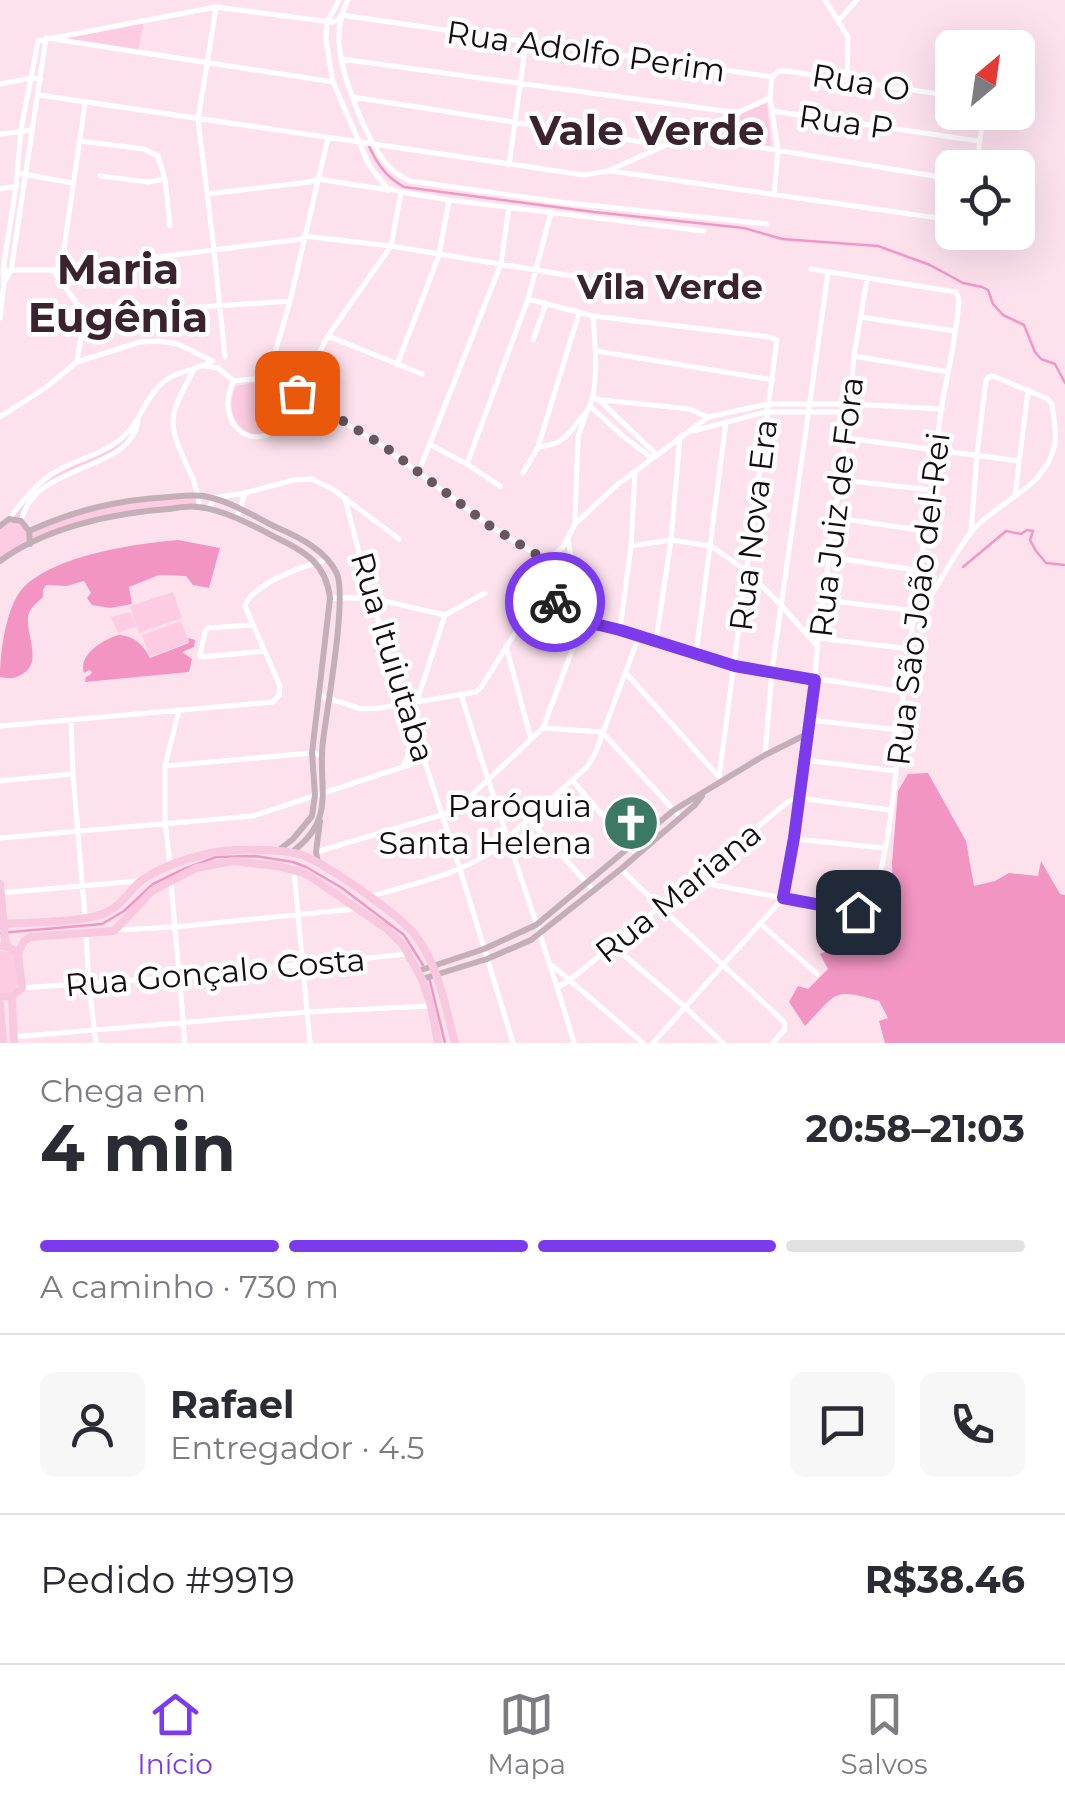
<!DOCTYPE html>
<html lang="pt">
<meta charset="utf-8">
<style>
body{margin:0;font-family:Montserrat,sans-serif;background:#f7f7f7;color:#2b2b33;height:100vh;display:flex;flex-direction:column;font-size:38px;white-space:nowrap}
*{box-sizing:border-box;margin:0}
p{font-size:32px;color:#7c7c81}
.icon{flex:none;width:55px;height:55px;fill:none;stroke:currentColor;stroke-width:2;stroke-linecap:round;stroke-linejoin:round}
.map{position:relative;height:1043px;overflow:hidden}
.drawer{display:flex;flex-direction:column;background:#fff;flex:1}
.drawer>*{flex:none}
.needle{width:65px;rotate:29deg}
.fabs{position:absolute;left:935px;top:30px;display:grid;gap:20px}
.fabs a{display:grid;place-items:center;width:100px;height:100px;border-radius:15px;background:#fff;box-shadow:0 10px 40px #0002;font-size:50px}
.pin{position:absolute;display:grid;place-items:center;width:85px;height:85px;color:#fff;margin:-42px;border-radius:20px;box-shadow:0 5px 15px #0006}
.courier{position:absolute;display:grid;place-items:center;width:100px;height:100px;margin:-50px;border:8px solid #7c3aed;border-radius:50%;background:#fff;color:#222;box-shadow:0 2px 12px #0007}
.overview em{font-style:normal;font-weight:700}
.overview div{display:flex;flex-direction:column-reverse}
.overview{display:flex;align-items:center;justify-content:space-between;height:170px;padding:0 40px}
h1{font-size:65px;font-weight:700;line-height:75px}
.bar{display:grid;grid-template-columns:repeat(4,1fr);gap:15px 10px;align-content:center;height:120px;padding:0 40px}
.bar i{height:12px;border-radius:8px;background:#e1e1e2}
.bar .active{background:#7c3aed}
.bar p{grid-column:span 4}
.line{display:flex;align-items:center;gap:25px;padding:0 40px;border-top:2px solid #e1e1e2}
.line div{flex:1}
.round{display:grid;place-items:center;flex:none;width:105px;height:105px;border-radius:15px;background:#f7f7f7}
.tabs{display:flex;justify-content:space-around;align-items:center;height:140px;border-top:2px solid #e1e1e2;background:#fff;font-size:28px;color:#7c7c81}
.tabs a{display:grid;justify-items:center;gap:5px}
.tabs .active{color:#7c3aed}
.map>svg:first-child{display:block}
.green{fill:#fdcce2}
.forest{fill:#f295c3}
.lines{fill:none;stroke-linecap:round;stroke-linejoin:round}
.stream{stroke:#f396c4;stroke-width:2.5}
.street{stroke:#fff;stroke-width:5}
.secondary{stroke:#c4afb9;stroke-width:6}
.primary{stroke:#f8c8df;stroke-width:8}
.done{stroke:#67565e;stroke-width:10;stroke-dasharray:0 18}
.route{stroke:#7c3aed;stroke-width:12}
.labels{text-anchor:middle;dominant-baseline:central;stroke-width:9;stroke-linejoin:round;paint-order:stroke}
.street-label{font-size:32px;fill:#160b10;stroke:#fff}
.poi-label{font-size:32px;fill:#160b10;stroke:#fff;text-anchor:end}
.neighbourhood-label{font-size:35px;font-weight:bold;fill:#3a222e;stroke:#fff}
.district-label{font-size:42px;font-weight:bold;fill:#3a222e;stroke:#fff}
</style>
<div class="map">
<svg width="1065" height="1043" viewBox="0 0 1065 1043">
<rect width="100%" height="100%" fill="#fde2ee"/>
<!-- green -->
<path class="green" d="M144,20L138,53L46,38Z
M767,103L771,146L699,135L740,113Z
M251,383L269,384L260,402L284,414C264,456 217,426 236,386Z
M135,425L125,446L50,484L30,502L21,521L29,531L79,510L199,495V507L152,510L60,530L0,561V526L51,475L116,442Z
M173,592L182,618L139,633L137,626L118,633L111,617L130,612L136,626L130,606Z
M181,621L189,642L150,657L142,635Z
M0,951L10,952L15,956L18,984C14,992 8,993 0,993Z"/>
<!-- forest -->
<path class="forest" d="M178,540L220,548L209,588L193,585L186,576L159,575L129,587L132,604L110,608L92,605L87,598L91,593L84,581L67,586L46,585L43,590V597C37,603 29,608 28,617C26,636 42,660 24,673C15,679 10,679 0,677C0,653 6,606 23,588C55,555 134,544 178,540Z
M119,635C135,636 143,645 150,658L189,643L188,638L195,640L194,647L182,652L192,659L189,672L85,682L86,677L90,675L92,672L89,670L84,673C78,655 102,640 119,635Z
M928,773L966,841L974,886L995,881L1009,873L1038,876L1041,861L1060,894L1065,895V1043H885L879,1021L888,1018L879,1001C832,987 837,993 805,1026L789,1002L798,986L808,989L828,969L820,954L831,949L847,946L857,932L880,927L893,897L892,863L898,791L908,774Z"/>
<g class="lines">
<!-- stream -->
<path class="stream" d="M368,144C377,164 385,176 404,187L594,212L744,228L782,239L878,246L930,265L963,283L982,287L988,290L993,304L1003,315L1024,325L1035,352L1041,359L1055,364L1065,383
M963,567L1006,531L1021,534L1027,530L1033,531L1030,540L1036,551L1046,563L1065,565
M0,933L102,924L124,911L153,884L184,869L216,857L255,856L293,862L306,867L342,888L404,935L423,965
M429,977L445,1043"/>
<!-- street -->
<path class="street" d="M339,0L327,22L326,40L333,82L369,165L387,188L401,192L449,200L704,231
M348,0C342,12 339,24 339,38C339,72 367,143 390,168C396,174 403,177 410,181L559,202L767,224
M825,0L848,37L847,81
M216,8L198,120L214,250L225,357
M341,15L772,77
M839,20L857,0
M54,39L333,82
M341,59L739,113
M772,77L779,71H787L952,96
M772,77L770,98L778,151L774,195
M0,84L31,78L41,79
M39,95L584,175L608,171L770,98
M353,97L661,145
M772,111L979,141
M0,134L33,130
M691,136L952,179
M80,141L144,149L158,156L165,179L170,226
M509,165L526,42
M976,168L984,112
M611,171L952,220
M17,173L73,183
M100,176L148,182L165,179
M0,189L17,186
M207,194L310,182L318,179L388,190
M304,236L391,246L572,276
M61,269L85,104
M3,270H53L303,239
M53,270L85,315L77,361
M5,281L11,271L46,38
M528,299L593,316L770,337L777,340L719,777
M85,315L290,301
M860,317L955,331
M0,318L4,282L3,270L16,186L21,130L38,41L216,7L332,22L338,20L341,15
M328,336L422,374
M533,340L546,304
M597,351L773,380
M854,356L948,372
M397,365L439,255L449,200
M204,366L218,368L234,381L268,377L297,393L384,447L490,526L547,561
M194,369C187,384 173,405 173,422C174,451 199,477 199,507
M268,377L290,301L328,138
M234,381C214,418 247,455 280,427L328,336L391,246L401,192
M593,399L689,409L708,417
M598,399L657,455
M590,406L624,437L652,458
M0,417L45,388L77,362L140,342L158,341L178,344L212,361
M693,431L766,412H849
M846,438L1019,461
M431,445L467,464L500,486
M538,447C558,445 566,439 577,423C580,419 584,415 587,411C600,391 595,339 593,316
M467,464L528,299L551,213
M419,471L501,264L509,207
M523,473L538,447L579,313
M841,480L932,490
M1015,496L1028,390
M345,499L371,598L460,869L513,1043
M209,510L213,498L245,493L294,480L312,479L334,490L399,539
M836,518L927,531
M9,519C23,501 38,481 59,470C79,459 103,454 121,439C138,425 143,404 157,388C172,371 194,371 213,361
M236,519L245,494
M21,521C34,462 130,473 138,421
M575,521L578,437L586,414
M631,546L671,540L711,546L747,571L782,606L817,646
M830,557L921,571
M547,561L563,547L575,524L617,485L708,417L768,404H850L942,409
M547,561L550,596L564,610L583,621L620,629L735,666L904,692
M330,598H371L445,615L485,593
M824,600L916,611L921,609C940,585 953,555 972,531C999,500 1047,488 1055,443C1057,430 1053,416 1052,404L1048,399L993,376L989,377L986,380L977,454L971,533
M253,625L208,628L205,632L200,656L203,657L265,651
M620,629L631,546L635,471
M818,638L909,649
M656,641L671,540L680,437
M506,646L531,739
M696,654L726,422
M625,672L720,778
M461,694C496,811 540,925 574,1043
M320,696L362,709L380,708L476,692L482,686L530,609L550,596
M417,701L445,615
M71,720L73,774L85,917
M810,720L900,730
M0,726L273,702L279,695L280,686L245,606C253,583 304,566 326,560
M543,728L583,621L568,540
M765,755L772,671L828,273
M804,760L896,771
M165,766L312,753L321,755
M403,766L416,740
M572,780L637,855
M0,781L72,774
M529,819L593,890
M0,838L253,816L424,760
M794,839L885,848
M316,852L455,811L543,728L602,732L681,818
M170,865L165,821V766L179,710
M621,869C674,922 730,970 784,1022L785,1029L773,1043
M294,871L310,1043
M693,881L858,912C870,902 877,889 880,874C898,799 898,722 909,647C922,566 930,485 942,405C948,370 957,335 959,299L956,292L811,269
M171,882L185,1043
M1,893L138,881
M372,896C413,884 457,875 493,851L587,767L595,754L639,636
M761,924L817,974
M116,930L175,927L354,909
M86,934L89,984L96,1043
M613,946L684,1006L723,1043
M553,966L643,1043
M558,987L570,980L789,801L798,798L891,810
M22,988L180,977L407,954
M13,1037L307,1012L431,1006
M653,1043L783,898L794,839L815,679L818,638L849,412L854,356L867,279"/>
<!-- secondary -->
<path class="secondary" d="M0,526L9,519L21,521L29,531L30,544
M29,531C75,510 118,500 169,497C182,496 195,494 208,497C232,502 255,517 278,528C299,537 327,551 337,574C347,599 327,708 323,741C317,787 338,818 292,852
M0,561C45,528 112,513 168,509C177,508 189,505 198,507C225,510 254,526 277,538C306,552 326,564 330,598L312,753L315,795L312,816L293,839L279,850
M318,863L316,852L320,821
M418,971L484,949L536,925L674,810L765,755L807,734
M422,979L487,959L531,940L621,869L695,805L702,796"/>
<!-- primary -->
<path class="primary" d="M0,884L5,940L8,947
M3,924C28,922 89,923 109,911C123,904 130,889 142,880C160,868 185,859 206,854C227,848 284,848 304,856C328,865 401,916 416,936C439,967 445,1006 455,1043
M0,946L8,947L18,953L22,988L12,996L0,997
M18,953L24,941L30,937L114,931L152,891L196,868L233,861L277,866L301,872L311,877L387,929L403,945L422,979L431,1006L438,1043
M12,996L14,1043
M0,1004L3,1043"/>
</g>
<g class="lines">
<!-- done -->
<path class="done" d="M297,393L384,446L490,526L547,561L550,596L555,602"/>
<!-- route -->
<path class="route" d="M555,602L564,610L583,621L620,630L735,666L815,680L794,838L783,898L858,912"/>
</g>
<!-- icons -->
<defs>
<g id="church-disc" transform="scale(2.875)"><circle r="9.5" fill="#3c7965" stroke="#fff"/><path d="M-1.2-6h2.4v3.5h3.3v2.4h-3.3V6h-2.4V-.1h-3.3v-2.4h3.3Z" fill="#fff"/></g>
</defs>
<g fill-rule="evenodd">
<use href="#church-disc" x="631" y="823"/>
</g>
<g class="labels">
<!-- street labels -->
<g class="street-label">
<text transform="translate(586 51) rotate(8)">Rua Adolfo Perim</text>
<text transform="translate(861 82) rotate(9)">Rua O</text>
<text transform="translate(846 122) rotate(8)">Rua P</text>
<text transform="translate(836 507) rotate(-83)">Rua Juiz de Fora</text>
<text transform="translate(753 525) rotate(-83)">Rua Nova Era</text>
<text transform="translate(918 599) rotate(-83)">Rua São João del-Rei</text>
<text transform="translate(393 657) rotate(73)">Rua Ituiutaba</text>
<text transform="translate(678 892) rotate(-39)">Rua Mariana</text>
<text transform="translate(215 972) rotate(-5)">Rua Gonçalo Costa</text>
</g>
<!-- poi labels -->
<g class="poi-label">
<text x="592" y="805">Paróquia<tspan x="592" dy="37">Santa Helena</tspan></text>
</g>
<!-- neighbourhood labels -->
<g class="neighbourhood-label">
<text x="670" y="286">Vila Verde</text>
</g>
<!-- district labels -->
<g class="district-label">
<text x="647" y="130">Vale Verde</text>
<text x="118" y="269">Maria<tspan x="118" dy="48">Eugênia</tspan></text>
</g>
</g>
</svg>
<div class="fabs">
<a><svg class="needle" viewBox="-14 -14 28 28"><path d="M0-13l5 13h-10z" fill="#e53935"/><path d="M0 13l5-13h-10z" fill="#7c7c81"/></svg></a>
<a><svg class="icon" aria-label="locate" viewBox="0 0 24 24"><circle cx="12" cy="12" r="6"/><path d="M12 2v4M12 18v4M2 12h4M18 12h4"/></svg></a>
</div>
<div class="pin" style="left:297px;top:393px;background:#ea580c"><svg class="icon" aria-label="bag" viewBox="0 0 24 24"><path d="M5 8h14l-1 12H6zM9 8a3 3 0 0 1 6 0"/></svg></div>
<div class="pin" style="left:858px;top:912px;background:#1f2937"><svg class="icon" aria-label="home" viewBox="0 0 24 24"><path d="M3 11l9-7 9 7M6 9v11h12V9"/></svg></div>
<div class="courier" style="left:555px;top:602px"><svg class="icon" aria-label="bike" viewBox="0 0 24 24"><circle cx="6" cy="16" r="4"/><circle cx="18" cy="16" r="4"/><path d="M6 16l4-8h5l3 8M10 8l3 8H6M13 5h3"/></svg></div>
</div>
<section class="drawer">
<div class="overview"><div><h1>4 min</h1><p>Chega em</p></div><em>20:58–21:03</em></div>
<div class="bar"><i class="active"></i><i class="active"></i><i class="active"></i><i></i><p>A caminho · 730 m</p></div>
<div class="line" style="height:180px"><a class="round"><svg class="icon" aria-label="person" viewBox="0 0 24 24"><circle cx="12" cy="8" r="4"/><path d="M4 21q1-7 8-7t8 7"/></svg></a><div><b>Rafael</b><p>Entregador · 4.5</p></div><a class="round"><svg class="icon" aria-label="chat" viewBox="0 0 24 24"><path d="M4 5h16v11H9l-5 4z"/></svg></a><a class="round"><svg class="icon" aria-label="phone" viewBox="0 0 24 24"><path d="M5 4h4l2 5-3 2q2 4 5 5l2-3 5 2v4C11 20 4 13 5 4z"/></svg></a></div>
<div class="line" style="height:130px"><div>Pedido #9919</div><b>R$38.46</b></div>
</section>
<nav class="tabs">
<a class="active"><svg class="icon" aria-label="home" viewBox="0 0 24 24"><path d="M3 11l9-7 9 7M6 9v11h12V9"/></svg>Início</a>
<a><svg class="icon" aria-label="map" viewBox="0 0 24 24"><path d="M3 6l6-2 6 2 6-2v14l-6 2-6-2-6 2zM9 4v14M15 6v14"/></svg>Mapa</a>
<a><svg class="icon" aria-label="saved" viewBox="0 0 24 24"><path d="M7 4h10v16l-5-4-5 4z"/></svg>Salvos</a>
</nav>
